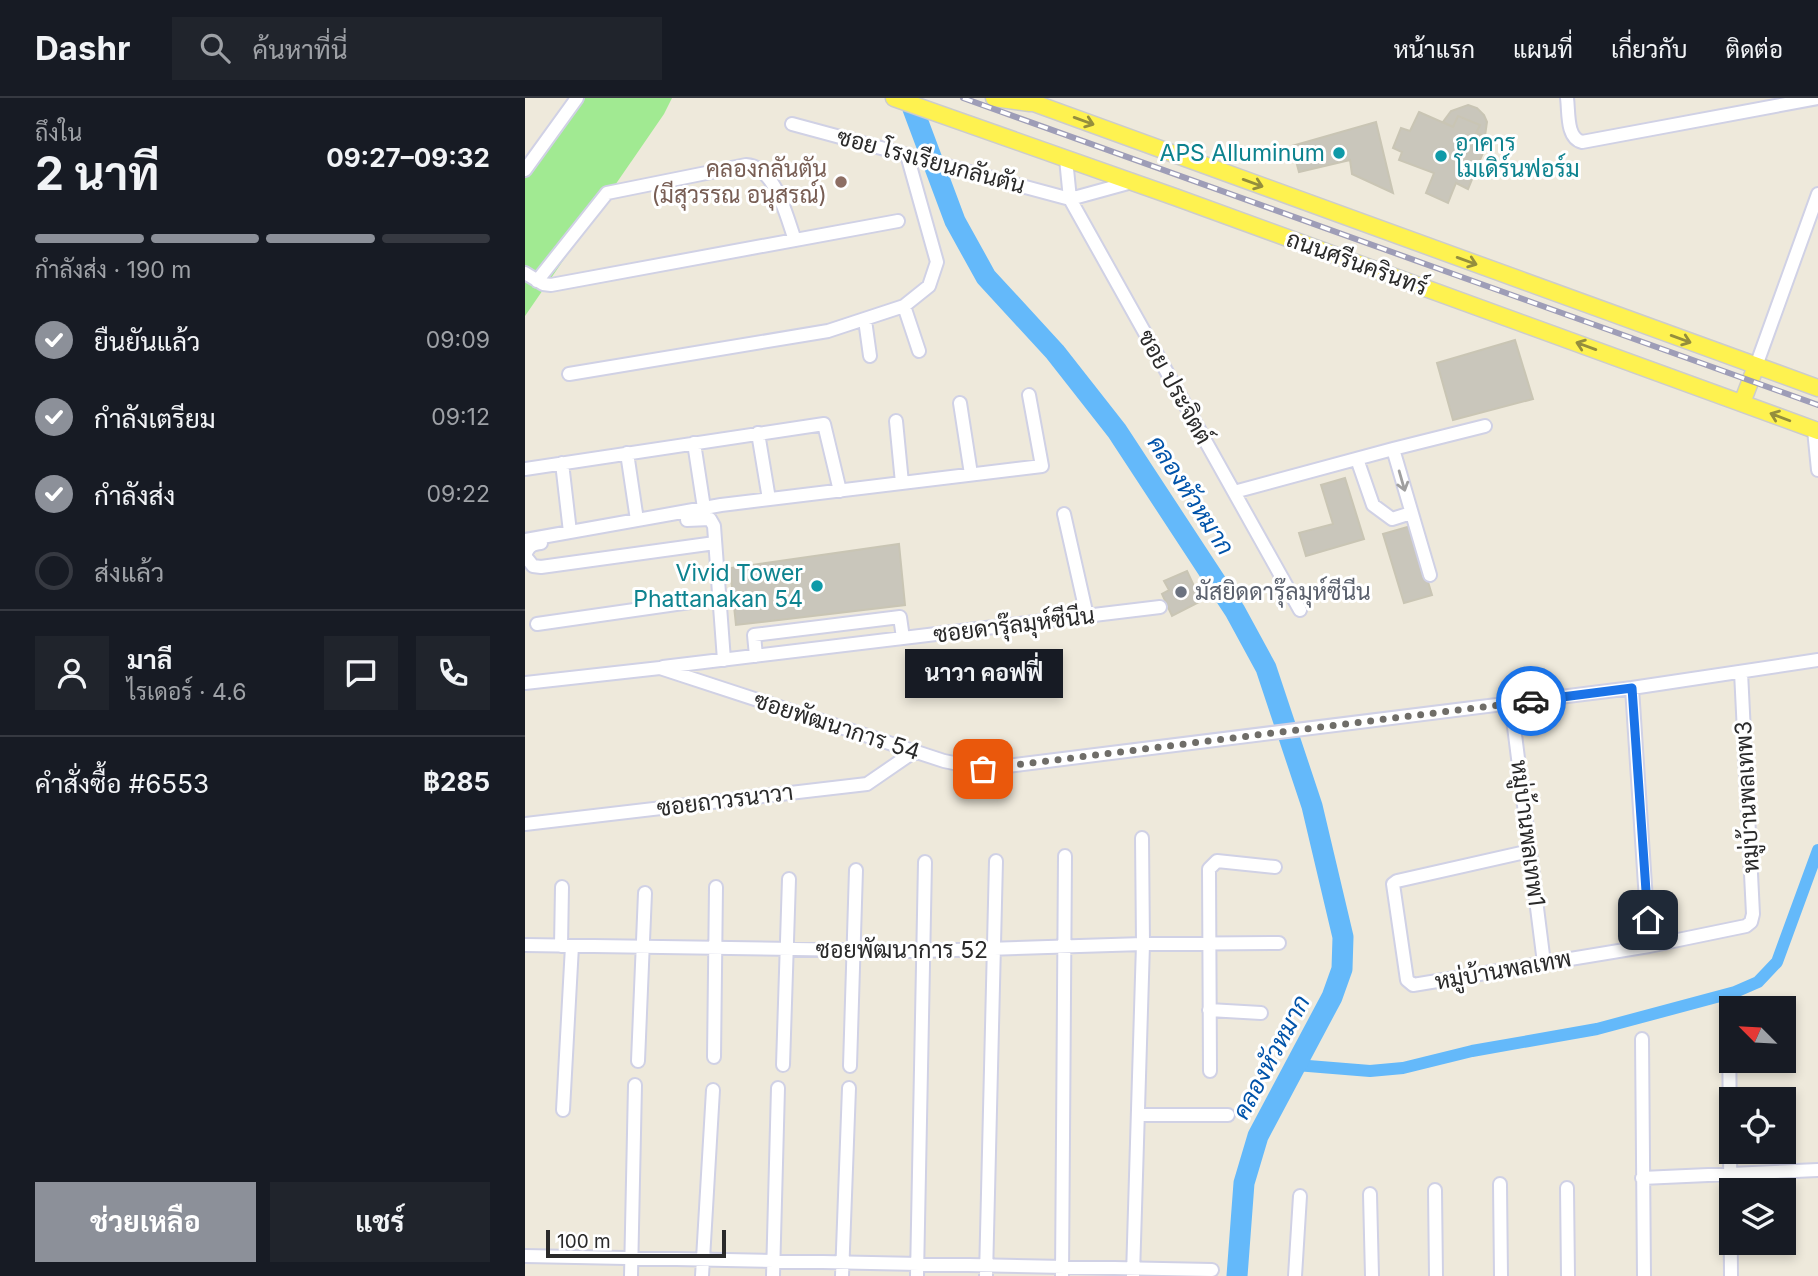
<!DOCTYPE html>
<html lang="th">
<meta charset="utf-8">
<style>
body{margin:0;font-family:Inter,Sarabun,sans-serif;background:#20242c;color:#f1f3f6;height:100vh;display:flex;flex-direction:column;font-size:26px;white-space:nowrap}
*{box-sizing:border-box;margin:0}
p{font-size:23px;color:#9ea1a6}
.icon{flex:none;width:38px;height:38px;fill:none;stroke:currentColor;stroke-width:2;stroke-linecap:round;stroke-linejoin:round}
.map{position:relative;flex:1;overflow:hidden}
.sheet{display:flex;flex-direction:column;background:#171b24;width:525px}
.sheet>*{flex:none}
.needle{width:46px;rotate:294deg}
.controls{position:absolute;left:1194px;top:898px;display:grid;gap:14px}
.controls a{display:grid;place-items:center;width:77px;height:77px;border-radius:0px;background:#171b24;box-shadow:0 4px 10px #0003;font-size:35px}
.scale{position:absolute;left:21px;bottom:18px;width:180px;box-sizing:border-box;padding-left:7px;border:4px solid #2a2a2a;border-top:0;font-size:19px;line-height:24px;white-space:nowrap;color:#2a2a2a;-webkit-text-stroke:5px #fff;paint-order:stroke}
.pin{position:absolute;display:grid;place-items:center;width:60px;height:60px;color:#fff;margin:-30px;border-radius:14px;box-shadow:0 4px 10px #0006}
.courier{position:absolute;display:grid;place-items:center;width:70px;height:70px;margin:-35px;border:5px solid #1a73e8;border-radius:50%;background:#fff;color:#222;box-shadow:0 2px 9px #0007}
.bubble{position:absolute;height:49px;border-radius:0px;background:#171b24;box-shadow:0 4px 10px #0003;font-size:23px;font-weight:700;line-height:49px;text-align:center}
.head em{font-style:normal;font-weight:700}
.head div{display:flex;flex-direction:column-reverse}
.head{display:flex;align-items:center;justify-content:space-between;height:119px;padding:0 35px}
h1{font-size:46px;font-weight:700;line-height:52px}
.bar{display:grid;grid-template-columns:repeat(4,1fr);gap:10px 7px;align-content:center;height:84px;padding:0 35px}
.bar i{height:9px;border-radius:5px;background:#363941}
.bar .on{background:#8c9099}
.bar p{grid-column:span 4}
.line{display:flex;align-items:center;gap:18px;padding:0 35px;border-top:2px solid #363941}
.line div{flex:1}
.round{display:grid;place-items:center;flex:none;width:74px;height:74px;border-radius:0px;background:#20242c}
ol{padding:0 35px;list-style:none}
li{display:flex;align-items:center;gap:21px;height:77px}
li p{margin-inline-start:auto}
li .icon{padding:7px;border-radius:50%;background:#8c9099;color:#fff;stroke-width:4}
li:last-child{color:#9ea1a6}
li i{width:38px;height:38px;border:4px solid #363941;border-radius:50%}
.action{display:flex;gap:14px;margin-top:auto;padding:14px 35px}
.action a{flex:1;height:80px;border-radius:0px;background:#8c9099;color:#fff;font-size:28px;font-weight:700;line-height:80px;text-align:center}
.action a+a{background:#20242c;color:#f1f3f6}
header{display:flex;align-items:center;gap:42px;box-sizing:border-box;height:98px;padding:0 35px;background:#171b24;border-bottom:2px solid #363941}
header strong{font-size:33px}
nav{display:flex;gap:38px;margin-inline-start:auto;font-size:24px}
.search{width:490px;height:63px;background:#20242c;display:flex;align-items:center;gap:18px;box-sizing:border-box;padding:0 24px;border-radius:0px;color:#9ea1a6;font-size:26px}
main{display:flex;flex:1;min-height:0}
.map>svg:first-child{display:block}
.green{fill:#a1ea92}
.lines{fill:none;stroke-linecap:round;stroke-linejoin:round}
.canal{stroke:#64b9fa;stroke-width:12}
.river{stroke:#64b9fa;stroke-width:21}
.building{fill:#c9c6bb;stroke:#c9c5b4;stroke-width:2}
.minor-casing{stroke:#d0d1e5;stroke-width:16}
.major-casing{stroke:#ccc;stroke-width:19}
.minor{stroke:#fff;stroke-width:12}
.major{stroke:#fef250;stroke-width:16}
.rail-casing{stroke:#9e9db7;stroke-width:6}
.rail{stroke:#fff;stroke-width:3.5;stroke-dasharray:10;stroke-linecap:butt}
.oneway{stroke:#948e3d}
.oneway2{stroke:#9f9f9f}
.done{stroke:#6f6d68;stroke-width:7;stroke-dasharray:0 12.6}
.route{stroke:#1a73e8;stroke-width:9}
.culture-dot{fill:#0f9aa8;stroke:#fff;stroke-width:2.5}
.education-dot{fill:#8d6e63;stroke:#fff;stroke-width:2.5}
.worship-dot{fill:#6b7280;stroke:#fff;stroke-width:2.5}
.labels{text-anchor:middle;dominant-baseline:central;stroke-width:6;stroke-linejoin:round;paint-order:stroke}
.culture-label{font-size:23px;fill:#0d838f;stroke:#fff;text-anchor:end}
.street-label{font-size:23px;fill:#2a2a2a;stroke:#fff}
.education-label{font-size:23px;fill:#785e54;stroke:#fff;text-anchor:end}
.worship-label{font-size:23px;fill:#5b616d;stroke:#fff;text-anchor:start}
.water-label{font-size:24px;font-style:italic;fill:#0053a9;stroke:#fff}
</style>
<header>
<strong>Dashr</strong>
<div class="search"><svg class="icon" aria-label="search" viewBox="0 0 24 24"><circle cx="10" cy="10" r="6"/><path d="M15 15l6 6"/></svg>ค้นหาที่นี่</div>
<nav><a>หน้าแรก</a><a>แผนที่</a><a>เกี่ยวกับ</a><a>ติดต่อ</a></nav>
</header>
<main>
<section class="sheet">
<div class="head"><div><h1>2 นาที</h1><p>ถึงใน</p></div><em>09:27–09:32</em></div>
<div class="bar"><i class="on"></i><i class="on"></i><i class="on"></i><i></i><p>กำลังส่ง · 190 m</p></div>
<ol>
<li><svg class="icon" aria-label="check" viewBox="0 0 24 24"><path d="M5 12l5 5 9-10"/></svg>ยืนยันแล้ว<p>09:09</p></li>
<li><svg class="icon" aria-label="check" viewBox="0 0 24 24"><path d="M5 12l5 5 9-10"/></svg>กำลังเตรียม<p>09:12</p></li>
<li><svg class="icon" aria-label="check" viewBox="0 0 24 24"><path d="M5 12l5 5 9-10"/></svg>กำลังส่ง<p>09:22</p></li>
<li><i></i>ส่งแล้ว</li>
</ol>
<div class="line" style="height:126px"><a class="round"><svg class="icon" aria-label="person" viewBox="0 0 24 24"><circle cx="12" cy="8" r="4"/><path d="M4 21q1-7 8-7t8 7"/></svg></a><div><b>มาลี</b><p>ไรเดอร์ · 4.6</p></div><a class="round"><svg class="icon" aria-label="chat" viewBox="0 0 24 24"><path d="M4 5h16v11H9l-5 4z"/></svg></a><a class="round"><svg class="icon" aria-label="phone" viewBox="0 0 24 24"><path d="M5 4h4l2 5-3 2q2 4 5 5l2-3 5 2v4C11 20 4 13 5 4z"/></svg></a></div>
<div class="line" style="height:91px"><div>คำสั่งซื้อ #6553</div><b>฿285</b></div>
<div class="action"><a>ช่วยเหลือ</a><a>แชร์</a></div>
</section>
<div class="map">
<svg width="1293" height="1178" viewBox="0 0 1293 1178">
<rect width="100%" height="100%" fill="#eee9db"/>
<!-- green -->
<path class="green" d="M57,0H147L139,16L0,218V79Z"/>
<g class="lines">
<!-- canal -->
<path class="canal" d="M771,967L845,973L878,970L947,953L1072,931L1210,894L1233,884L1252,864L1293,752"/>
<!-- river -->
<path class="river" d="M384,0L430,123L461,179L530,254L592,333L710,513L741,570L787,708L818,839L817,871L807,899L733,1038L719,1085L712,1178"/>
</g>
<!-- building -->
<path class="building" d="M943,7L952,10L959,17L962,24L960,38L951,35L955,27L933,18L928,29L918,24L926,13Z
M894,14L928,29L933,18L955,27L951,35L964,40L943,91L931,85L923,105L901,95L909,75L874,62L877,54L868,50L876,30L885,33Z
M851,24L868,95L827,76L825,62L774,74L767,48Z
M990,242L1008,301L928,322L912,265Z
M820,380L839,441L781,458L774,435L808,426L796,387Z
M886,428L907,497L879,505L858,436Z
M374,446L380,507L211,527L205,470Z
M662,473L676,503L647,518L637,496L644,492L639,483Z"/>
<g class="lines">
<!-- minor casing -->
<g class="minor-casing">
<path id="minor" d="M1042,0C1044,14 1041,40 1057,44L1293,0
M267,26L545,101L607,84
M541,61L545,101L775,512
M0,72L52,0
M0,175L18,186L26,187L373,123
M12,183L82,95L221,67C251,69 261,118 270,142
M379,208L394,253
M340,222L345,258
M1231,268L1293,96
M44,276L303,233L379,208L404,188L412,164L382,57
M435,305L446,376
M371,323L377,385
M1289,332L1293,372
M233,335L244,401
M169,345L179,410
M868,351L905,477
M102,355L112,422
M832,361L848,407L867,421L886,415
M37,365L45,434
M0,371L299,326L315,393
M709,394L868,351L960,328
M539,416L562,518
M162,422L185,421L189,428L199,562
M0,442L196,407L517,368L504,297
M16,445C7,446 3,448 0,458L8,468L16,469L190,445
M12,526L193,500
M231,558L229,537L375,519L378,540
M138,569L635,509
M0,585L135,570L419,663L458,671L1107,590L1293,562
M1107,590L1124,848
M986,605L1019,865
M0,726L342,686L390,653
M1005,753L872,783L868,786L882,882L888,887L1124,848L1221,828L1226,824L1228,816L1216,574
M0,847L398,853L618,846L754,845
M36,848L37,789
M684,912L736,915
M1204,920L1206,1178
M1117,941L1119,1178
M189,959L191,789
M113,963L120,795
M258,967L264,781
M325,968L331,772
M685,973L684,771L692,763L750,769
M38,1012L47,848
M613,1017H703
M1117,1080L1293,1072
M975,1086L976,1178
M1042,1090L1043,1178
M910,1092L911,1178
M845,1096L847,1178
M0,1158L687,1172
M608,1177L618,846L617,740
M106,1178L110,987
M177,1178L188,992
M248,1178L253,990
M317,1178L324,990
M392,1178L400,764
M461,1178L471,763
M537,1178L540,758
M770,1178L775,1098"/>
</g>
<!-- major casing -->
<g class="major-casing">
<path id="major" d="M369,0L650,99L1293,333
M469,0L505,5
M495,0L1293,290
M1217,305L1231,268"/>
</g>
<!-- minor -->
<use href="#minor" class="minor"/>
<!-- major -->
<use href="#major" class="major"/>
<!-- rail casing -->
<g class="rail-casing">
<path id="rail" d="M438,0L1293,307"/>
</g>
<!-- rail -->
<use href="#rail" class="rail"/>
</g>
<!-- one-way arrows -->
<defs><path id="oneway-shaft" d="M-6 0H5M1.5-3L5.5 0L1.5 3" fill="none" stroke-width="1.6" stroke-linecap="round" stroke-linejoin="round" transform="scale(1.75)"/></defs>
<g class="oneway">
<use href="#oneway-shaft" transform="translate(559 23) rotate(20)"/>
<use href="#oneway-shaft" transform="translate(728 85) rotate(20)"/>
<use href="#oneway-shaft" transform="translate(942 163) rotate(20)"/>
<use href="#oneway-shaft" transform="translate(1156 241) rotate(20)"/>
<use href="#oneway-shaft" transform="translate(1061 248) rotate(-160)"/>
<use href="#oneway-shaft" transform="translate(1255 319) rotate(-159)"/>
</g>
<use class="oneway2" href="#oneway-shaft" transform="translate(877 383) rotate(74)"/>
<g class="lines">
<!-- done -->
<path class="done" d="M458,671L1006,603"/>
<!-- route -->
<path class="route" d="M1006,603L1107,590L1123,822"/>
</g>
<!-- markers -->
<g class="culture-dot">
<circle cx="814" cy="55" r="7"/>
<circle cx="916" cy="58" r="7"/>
<circle cx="292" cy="488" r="7"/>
</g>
<circle class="education-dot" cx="316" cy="84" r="7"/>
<circle class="worship-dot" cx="656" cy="494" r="7"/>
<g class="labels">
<!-- culture labels -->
<g class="culture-label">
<text x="930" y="45" text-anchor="start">อาคาร<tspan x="930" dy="26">โมเดิร์นฟอร์ม</tspan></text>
<text x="800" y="55">APS Alluminum</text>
<text x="278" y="475">Vivid Tower<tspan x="278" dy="26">Phattanakan 54</tspan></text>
</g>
<!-- street labels -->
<g class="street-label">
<text transform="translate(406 63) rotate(15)">ซอย โรงเรียนกลันตัน</text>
<text transform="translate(832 165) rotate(20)">ถนนศรีนครินทร์</text>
<text transform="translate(650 289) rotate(61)">ซอย ประจิตต์</text>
<text transform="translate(489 527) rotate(-7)">ซอยดารุ๊ลมุห์ซีนีน</text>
<text transform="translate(312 628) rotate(18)">ซอยพัฒนาการ 54</text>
<text transform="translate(1222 699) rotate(-93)">หมู่บ้านพลเทพ3</text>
<text transform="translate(200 702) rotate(-7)">ซอยถาวรนาวา</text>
<text transform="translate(1003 735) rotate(83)">หมู่บ้านพลเทพ1</text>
<text x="377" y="852">ซอยพัฒนาการ 52</text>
<text transform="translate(978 872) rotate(-10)">หมู่บ้านพลเทพ</text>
</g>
<!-- education labels -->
<g class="education-label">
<text x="302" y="71">คลองกลันตัน<tspan x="302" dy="26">(มีสุวรรณ อนุสรณ์)</tspan></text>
</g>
<!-- worship labels -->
<g class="worship-label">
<text x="670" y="494">มัสยิดดารุ๊ลมุห์ซีนีน</text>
</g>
<!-- water labels -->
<g class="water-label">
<text transform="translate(666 397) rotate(57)">คลองหัวหมาก</text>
<text transform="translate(746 959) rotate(-62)">คลองหัวหมาก</text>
</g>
</g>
</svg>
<div class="controls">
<a><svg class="needle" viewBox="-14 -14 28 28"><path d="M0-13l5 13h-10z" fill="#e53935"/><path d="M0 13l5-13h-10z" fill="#9ea1a6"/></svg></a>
<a><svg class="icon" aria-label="locate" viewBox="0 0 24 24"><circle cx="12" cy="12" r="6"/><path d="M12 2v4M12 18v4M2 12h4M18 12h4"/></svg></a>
<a><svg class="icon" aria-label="layers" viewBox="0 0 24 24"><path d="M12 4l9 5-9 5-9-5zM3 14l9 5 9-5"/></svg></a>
</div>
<div class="scale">100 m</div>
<div class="pin" style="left:458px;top:671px;background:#ea580c"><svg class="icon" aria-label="bag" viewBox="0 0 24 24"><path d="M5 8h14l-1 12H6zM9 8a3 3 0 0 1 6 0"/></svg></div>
<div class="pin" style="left:1123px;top:822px;background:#1f2937"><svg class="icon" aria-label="home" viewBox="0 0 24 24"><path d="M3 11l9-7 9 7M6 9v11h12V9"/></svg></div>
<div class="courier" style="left:1006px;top:603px"><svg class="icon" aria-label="car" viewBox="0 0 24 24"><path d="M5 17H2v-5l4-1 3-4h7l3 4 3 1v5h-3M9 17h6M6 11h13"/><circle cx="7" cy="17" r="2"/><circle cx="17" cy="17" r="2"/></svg></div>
<div class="bubble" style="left:380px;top:551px;width:158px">นาวา คอฟฟี่</div>
</div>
</main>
